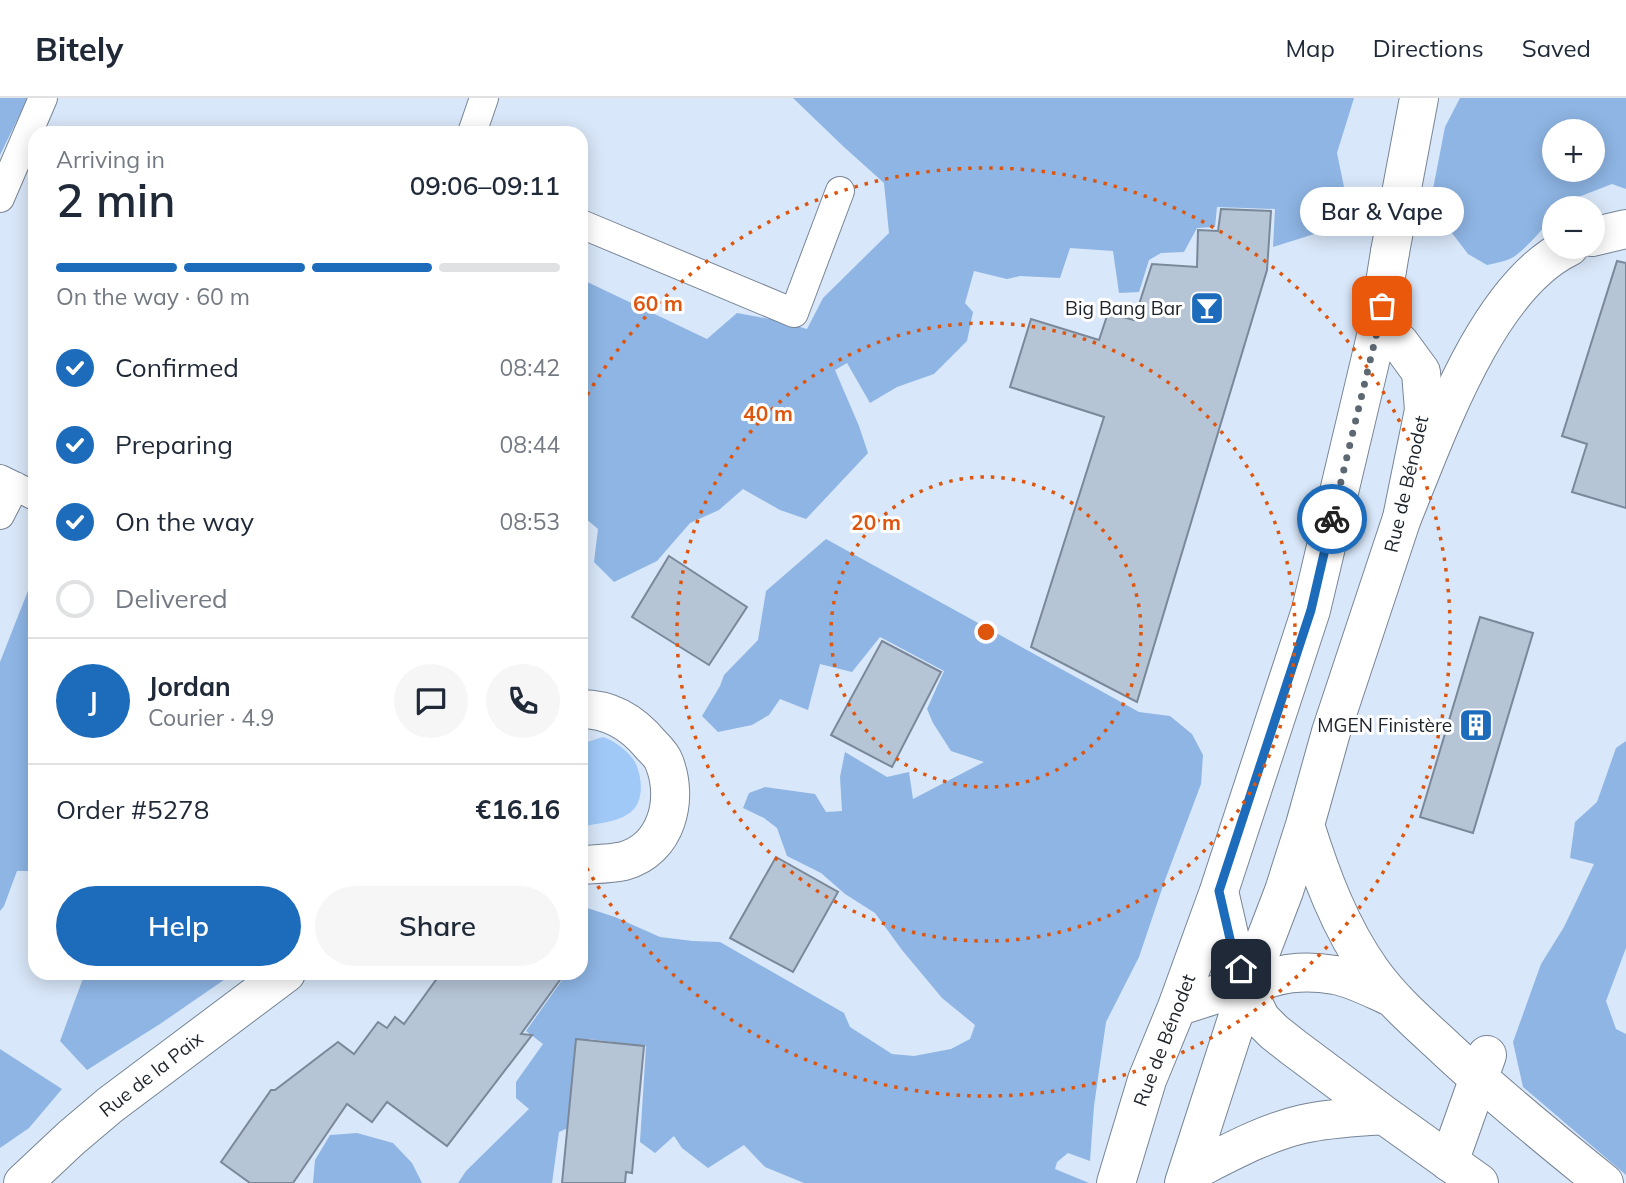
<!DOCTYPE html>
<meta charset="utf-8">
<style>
body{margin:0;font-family:Mulish,sans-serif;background:#f6f6f7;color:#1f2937;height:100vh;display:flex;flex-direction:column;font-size:26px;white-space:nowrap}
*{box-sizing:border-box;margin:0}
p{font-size:23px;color:#747a83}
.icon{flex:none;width:38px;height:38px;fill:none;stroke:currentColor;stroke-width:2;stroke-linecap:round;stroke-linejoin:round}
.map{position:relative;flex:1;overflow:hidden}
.side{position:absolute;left:28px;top:28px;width:560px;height:854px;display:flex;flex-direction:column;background:#fff;border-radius:21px;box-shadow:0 4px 18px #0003}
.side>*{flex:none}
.fabs{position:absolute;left:1542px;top:21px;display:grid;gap:14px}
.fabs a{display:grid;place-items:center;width:63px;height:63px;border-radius:50%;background:#fff;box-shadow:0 4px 18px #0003;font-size:35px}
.pin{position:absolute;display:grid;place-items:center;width:60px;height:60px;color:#fff;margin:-30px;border-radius:14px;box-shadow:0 4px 10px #0006}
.courier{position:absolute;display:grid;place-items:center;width:70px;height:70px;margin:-35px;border:5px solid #1d6cbb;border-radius:50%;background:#fff;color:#222;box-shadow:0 2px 9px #0007}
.bubble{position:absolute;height:49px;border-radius:24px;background:#fff;box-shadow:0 4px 18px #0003;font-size:23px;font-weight:600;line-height:49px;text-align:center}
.headline em{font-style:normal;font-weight:600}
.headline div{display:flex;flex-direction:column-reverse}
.headline{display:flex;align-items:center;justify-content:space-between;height:119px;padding:0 28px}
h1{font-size:46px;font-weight:600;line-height:52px}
.bar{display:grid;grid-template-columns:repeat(4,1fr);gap:10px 7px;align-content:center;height:84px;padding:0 28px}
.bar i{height:9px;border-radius:5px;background:#e0e1e3}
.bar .selected{background:#1d6cbb}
.bar p{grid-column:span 4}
.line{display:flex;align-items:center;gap:18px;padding:0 28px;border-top:2px solid #e0e1e3}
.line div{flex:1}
.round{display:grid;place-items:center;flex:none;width:74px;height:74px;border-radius:37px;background:#f6f6f7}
ol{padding:0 28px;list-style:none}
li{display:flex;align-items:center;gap:21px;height:77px}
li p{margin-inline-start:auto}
li .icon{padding:7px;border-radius:50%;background:#1d6cbb;color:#fff;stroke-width:4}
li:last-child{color:#747a83}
li i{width:38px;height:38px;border:4px solid #e0e1e3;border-radius:50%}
.action{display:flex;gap:14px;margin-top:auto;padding:14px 28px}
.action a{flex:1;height:80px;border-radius:42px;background:#1d6cbb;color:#fff;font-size:28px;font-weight:600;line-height:80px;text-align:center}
.action a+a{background:#f6f6f7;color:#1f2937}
header{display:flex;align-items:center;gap:42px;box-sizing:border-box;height:98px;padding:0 35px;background:#fff;border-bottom:2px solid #e0e1e3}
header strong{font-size:33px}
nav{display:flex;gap:38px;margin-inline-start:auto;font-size:24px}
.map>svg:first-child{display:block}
.green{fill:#a1c9f8}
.forest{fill:#8eb5e4;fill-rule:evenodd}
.building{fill:#b6c5d6;stroke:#7a8899;stroke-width:2}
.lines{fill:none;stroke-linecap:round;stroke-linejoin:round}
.lane-casing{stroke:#778596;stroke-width:30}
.street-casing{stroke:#778596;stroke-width:40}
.secondary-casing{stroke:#778596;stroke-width:40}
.primary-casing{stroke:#778596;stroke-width:40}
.lane{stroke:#fff;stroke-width:28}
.street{stroke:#fff;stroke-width:38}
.secondary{stroke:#fff;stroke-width:38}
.primary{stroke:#fff;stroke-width:38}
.done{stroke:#5e6872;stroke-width:7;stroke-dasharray:0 12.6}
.route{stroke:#1d6cbb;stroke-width:9}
.ring{fill:none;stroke:#de560e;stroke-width:3.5;stroke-dasharray:3.5 7}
.labels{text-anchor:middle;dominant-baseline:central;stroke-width:6;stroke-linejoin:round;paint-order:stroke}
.poi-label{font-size:19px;fill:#1d232a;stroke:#fff;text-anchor:end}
.street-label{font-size:19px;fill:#1d232a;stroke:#fff}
.centre{fill:#de560e;stroke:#fff;stroke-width:3.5}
.ring-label{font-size:21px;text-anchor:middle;font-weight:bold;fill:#de560e;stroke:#fff;stroke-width:6;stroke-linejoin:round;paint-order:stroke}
</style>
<header>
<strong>Bitely</strong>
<nav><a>Map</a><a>Directions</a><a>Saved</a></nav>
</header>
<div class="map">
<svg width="1626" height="1085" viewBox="0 0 1626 1085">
<rect width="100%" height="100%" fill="#d8e7f9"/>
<!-- green -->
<path class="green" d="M603,639C615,643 631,655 636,666C643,682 644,707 628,716C615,725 596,725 581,729V646Z"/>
<!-- forest -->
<path class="forest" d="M0,0H28L0,57Z
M793,0H1354L1337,55L1349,113L1327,132L1273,149L1275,111L1217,109L1215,129L1197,130L1184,154L1161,155L1149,162L1139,194L1119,195L1113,153L1070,150L1060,180L1020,178L1007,181L974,173L965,205L973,214L967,243L934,276L897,289L870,305L847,265L835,272L859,328L868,355L806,421L780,412L743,391L719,412L690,425L657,463L614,484L594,464L598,431L585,420L581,425V181L707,241L737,215L775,222L807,231L823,200L889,135L884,85L844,49Z
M1460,0H1626V91L1612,86L1581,98L1562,110H1554C1553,123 1526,150 1515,158C1508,163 1496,165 1487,167L1468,156L1442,122L1433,91L1445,29ZM1554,33H1592V72H1554Z
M826,441L1139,614L1170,618L1192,636L1203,657L1201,686L1165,782L1139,859L1106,924L1094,1008L1090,1063L1068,1055L1057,1064L1055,1071L1089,1085H804L765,1069L744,1047L708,1070L682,1050L674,1038L655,1055L640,1044L646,948L589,941L575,1027L559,1034L552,1085H458L466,1073L529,1011L516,1000V984L543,946L526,933L567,875H581V808L615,819L660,839L693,843L720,844L844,915L850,929L892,956L914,958L951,951L970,941L975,927L942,900L902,852L875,815L845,796L821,775L787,758L777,730L764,720L743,710L749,695L765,689L815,696L826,714L842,713L840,679L845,654L887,679L909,674L913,701L984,664L951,653L933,625L927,611L944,573L880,539L852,574L820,566L808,612L780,601L769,617L752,627L718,634L702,618L720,588L724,577L758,542L766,493Z
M33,480H35V773H17L4,808L0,813V564Z
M1626,643V850L1606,903L1616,931L1626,936V1077L1523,989L1513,944L1541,866L1564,829L1594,766L1570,760L1575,724L1597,704L1616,650Z
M85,875H234L160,926L87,972L60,943Z
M0,951L62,991L29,1030L0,1050Z
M357,1035L393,1045L412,1065L422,1085H313L315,1062L330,1037Z"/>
<!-- building -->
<path class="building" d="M1221,111L1271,113L1267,172L1137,604L1031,549L1104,319L1010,289L1031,221L1099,242L1108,215L1134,222L1152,166L1197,169L1198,132L1218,133Z
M1617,163L1626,165V410L1572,394L1587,346L1562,338Z
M669,458L747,509L709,567L632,519Z
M1480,519L1533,535L1473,735L1420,719Z
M882,543L941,574L892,669L831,637Z
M776,759L838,794L793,874L730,840Z
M441,875H565L521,936L532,937L447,1048L387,1004L372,1024L347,1006L293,1085H250L221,1064L271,992H275L338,944L354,956L378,924L387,930L395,919L404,926Z
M576,941L644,948L632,1075L626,1074L625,1085H562Z"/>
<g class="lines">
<!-- lane casing -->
<g class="lane-casing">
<path id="lane" d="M472,35L484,0
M0,100L43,0
M581,126L794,215L840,93
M0,381L35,398
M0,417L15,388"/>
</g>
<!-- street casing -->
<g class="street-casing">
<path id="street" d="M581,611C610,611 633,625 651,647C656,652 662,658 664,664C679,701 667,751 624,763C611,766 595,766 581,767
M1449,1064L1487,957
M23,1085L71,1040L110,1007L286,875"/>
</g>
<!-- secondary casing -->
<g class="secondary-casing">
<path id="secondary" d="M1305,727C1321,778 1340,829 1371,873C1391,901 1416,923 1441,946C1493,995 1548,1040 1604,1085
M1219,793L1230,841L1248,887L1255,909L1261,921L1274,934L1293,949L1384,1017L1479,1085
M1177,909C1197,902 1218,896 1239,889C1276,878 1295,870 1335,877C1355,881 1373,891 1391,899
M1187,1076C1223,1058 1263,1035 1303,1026C1329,1020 1357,1019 1384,1017
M1116,1085L1147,982L1177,909L1219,793L1311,512L1377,234L1390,154
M1184,1085L1248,887L1284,793L1305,727L1331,634L1402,420L1424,312L1421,274L1399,244L1377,234"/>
</g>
<!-- primary casing -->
<g class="primary-casing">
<path id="primary" d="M1592,139L1626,131
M1390,154L1419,0
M1402,420C1436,338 1486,189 1569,149"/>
</g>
<!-- lane -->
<use href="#lane" class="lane"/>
<!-- street -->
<use href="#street" class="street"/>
<!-- secondary -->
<use href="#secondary" class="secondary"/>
<!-- primary -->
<use href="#primary" class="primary"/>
</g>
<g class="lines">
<!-- done -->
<path class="done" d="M1332,421L1377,234L1382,208"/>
<!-- route -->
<path class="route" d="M1241,871L1230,841L1219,793L1311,512L1332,421"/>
</g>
<!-- distance rings -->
<g class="ring">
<circle cx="986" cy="534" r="155"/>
<circle cx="986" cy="534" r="309"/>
<path d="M582 306A464 464 0 1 1 582 762"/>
</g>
<!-- icons -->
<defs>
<g id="bar-square" transform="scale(1.75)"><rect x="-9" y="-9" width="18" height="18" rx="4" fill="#1d6cbb" stroke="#fff"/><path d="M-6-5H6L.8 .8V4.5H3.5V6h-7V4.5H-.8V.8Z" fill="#fff"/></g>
<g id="building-square" transform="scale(1.75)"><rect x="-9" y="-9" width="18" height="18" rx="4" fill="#1d6cbb" stroke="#fff"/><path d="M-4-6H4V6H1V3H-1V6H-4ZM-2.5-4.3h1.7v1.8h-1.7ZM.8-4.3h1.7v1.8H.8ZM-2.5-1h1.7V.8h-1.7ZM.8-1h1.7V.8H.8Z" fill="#fff"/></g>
</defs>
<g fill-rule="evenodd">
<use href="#bar-square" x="1207" y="210"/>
<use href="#building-square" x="1476" y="627"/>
</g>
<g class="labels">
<!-- poi labels -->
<g class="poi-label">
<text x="1182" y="210">Big Bang Bar</text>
<text x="1452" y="627">MGEN Finistère</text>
</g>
<!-- street labels -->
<g class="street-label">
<text transform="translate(1406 386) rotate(-77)">Rue de Bénodet</text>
<text transform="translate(1164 942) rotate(-69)">Rue de Bénodet</text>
<text transform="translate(151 976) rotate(-38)">Rue de la Paix</text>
</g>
</g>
<circle cx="986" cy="534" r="10" class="centre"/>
<g class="ring-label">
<text x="658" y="213">60 m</text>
<text x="768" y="323">40 m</text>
<text x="876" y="432">20 m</text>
</g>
</svg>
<div class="fabs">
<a>+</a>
<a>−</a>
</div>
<div class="pin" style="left:1382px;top:208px;background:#ea580c"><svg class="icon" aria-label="bag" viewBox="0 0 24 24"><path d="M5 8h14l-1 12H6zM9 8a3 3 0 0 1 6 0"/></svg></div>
<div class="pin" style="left:1241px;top:871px;background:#1f2937"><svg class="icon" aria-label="home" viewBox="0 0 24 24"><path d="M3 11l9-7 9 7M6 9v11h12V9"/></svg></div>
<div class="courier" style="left:1332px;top:421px"><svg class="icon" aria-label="bike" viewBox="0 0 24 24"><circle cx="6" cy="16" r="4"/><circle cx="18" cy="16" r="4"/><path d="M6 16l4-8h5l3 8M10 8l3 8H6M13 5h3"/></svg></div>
<div class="bubble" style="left:1300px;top:89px;width:164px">Bar &amp; Vape</div>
<section class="side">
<div class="headline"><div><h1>2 min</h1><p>Arriving in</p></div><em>09:06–09:11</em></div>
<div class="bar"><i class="selected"></i><i class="selected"></i><i class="selected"></i><i></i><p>On the way · 60 m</p></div>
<ol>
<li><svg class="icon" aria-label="check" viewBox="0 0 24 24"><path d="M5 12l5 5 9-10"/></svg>Confirmed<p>08:42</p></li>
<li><svg class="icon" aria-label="check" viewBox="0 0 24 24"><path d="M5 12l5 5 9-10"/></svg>Preparing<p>08:44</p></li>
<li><svg class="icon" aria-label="check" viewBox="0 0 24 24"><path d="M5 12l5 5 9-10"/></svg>On the way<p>08:53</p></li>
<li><i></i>Delivered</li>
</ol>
<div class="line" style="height:126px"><b class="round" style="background:#1d6cbb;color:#fff">J</b><div><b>Jordan</b><p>Courier · 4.9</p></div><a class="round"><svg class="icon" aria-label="chat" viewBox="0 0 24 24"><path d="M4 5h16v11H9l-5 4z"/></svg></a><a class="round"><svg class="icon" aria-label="phone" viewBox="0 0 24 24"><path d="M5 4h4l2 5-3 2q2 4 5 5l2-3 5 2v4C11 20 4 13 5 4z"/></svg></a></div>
<div class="line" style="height:91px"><div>Order #5278</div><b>€16.16</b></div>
<div class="action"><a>Help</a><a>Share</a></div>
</section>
</div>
